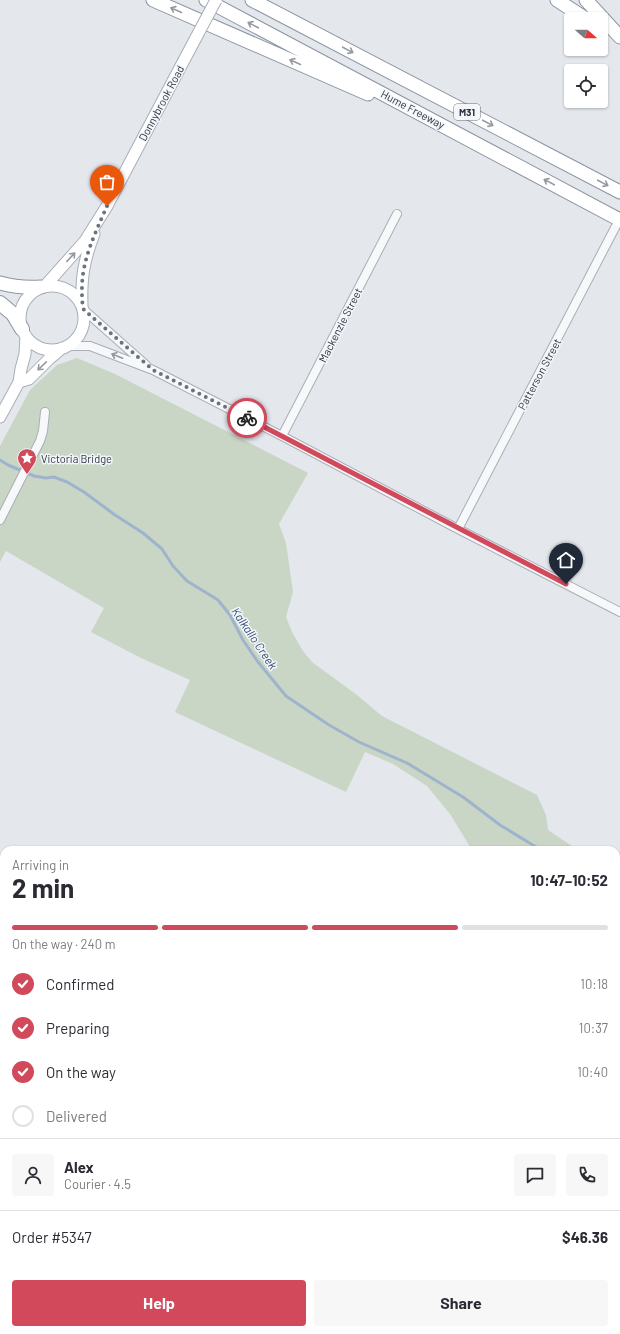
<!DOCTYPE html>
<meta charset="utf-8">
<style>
body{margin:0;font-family:Barlow,sans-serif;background:#f7f7f7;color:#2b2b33;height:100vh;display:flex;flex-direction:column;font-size:15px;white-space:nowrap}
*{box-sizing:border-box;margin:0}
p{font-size:13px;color:#7c7c81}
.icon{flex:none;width:22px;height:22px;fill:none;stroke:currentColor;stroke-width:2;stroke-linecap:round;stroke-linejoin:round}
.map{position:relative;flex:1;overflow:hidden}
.side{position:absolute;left:0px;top:846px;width:620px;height:488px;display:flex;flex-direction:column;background:#fff;border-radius:12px 12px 0 0;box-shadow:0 1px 3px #0004}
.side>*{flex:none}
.needle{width:26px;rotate:110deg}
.buttons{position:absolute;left:564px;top:12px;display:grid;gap:8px}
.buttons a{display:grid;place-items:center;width:44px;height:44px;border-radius:4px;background:#fff;box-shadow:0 1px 3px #0004;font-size:20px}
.pin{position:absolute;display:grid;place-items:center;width:34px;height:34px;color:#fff;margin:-41px -17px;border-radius:50% 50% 50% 0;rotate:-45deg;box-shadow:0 0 4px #0007}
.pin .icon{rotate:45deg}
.courier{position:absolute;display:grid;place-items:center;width:40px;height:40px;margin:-20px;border:3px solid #d1495b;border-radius:50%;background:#fff;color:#222;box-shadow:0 1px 5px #0007}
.overview em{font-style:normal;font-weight:700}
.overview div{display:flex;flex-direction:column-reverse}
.overview{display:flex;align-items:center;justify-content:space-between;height:68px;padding:0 12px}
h1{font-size:26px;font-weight:700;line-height:30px}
.bar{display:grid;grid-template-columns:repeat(4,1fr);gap:6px 4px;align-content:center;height:48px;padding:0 12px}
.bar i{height:5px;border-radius:3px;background:#e1e1e2}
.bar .current{background:#d1495b}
.bar p{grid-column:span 4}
.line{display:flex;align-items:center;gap:10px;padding:0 12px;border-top:1px solid #e1e1e2}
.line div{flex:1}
.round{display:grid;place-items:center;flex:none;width:42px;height:42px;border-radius:4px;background:#f7f7f7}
ol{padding:0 12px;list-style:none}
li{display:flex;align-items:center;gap:12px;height:44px}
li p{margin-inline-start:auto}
li .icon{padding:4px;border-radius:50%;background:#d1495b;color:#fff;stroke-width:4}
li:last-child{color:#7c7c81}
li i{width:22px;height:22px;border:2px solid #e1e1e2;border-radius:50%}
.cta{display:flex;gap:8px;margin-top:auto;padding:8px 12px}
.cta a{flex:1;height:46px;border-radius:4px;background:#d1495b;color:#fff;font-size:16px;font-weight:700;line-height:46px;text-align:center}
.cta a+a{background:#f7f7f7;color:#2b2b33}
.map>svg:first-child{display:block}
.green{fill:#c9d6c5}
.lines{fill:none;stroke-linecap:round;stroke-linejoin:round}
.stream{stroke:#9fb4cc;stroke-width:3}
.minor-casing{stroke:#a9aeb7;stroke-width:10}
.tertiary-casing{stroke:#a9aeb7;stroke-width:12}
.secondary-casing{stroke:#a9aeb7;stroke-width:13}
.trunk-casing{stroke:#8b94a3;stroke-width:15}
.motorway-casing{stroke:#8b94a3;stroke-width:16}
.minor{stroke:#f7f8fa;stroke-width:8}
.tertiary{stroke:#f7f8fa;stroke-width:10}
.secondary{stroke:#fff;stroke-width:11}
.trunk{stroke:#fff;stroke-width:13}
.motorway{stroke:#fff;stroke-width:14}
.secondary-bridge-casing{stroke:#a9aeb7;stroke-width:13;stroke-linecap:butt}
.secondary-bridge{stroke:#fff;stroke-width:11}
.oneway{stroke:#959aa2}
.oneway2{stroke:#9196a0}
.done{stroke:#6c737f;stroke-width:4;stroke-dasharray:0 7.2}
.route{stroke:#d1495b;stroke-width:5}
.labels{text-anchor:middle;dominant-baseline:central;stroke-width:3;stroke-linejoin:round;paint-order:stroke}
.shield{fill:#f4f6f9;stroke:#676e7b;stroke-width:1}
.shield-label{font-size:10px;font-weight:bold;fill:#2b3445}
.street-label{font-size:11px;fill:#2b3445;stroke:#f4f6f9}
.poi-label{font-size:11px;fill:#2b3445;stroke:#f4f6f9;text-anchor:start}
.water-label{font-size:12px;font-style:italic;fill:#34527a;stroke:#f4f6f9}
</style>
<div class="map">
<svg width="620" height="1334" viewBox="0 0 620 1334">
<rect width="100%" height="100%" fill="#e4e7ec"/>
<!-- green -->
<path class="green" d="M77,358L115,374L308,473L279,524L286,543L293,592L286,617L292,632L303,651L312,662L357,695L382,716L537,795L546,815L548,830L578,850H472L450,814L427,786L393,764L365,752L346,792L175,712L190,680L141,658L91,632L104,608L6,551L0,562V446L30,390L57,365Z
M616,863L620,864V960L616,956Z"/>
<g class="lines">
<!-- stream -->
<path class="stream" d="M0,460L8,465L34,476L46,478L54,477L67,482L84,492L115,515L143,533L162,549L173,566L187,581L218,600L230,615L243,640L258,662L286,696L329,725L359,742L407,763L463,797L500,825L541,850
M616,897L620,899"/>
<!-- minor casing -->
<g class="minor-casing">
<path id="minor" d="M84,310L146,365
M68,346H90L153,370L282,436L458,529L620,612
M282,436L397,214
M0,520L40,441L43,431L45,412
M458,529L619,220
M137,1334L139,1330"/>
</g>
<!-- tertiary casing -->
<g class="tertiary-casing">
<path id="tertiary" d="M0,1204L4,1206
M237,1330L241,1334
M259,1334C266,1329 273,1329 279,1334"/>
</g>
<!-- secondary casing -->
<g class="secondary-casing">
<path id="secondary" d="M45,286L85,241L107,206L173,81
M20 318a32 32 0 1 1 64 0a32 32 0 1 1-64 0Z
M82,305C81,277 84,260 94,234
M19,382L29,379L49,359L62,348
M0,417L19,382L21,369L25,354L26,336"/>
</g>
<!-- trunk casing -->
<g class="trunk-casing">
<path id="trunk" d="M153,0L368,94
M206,0L620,220
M252,0L620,192
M557,0L586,19
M586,0L620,37
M0,283C14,287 27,288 41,287"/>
</g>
<!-- motorway casing -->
<g class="motorway-casing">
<path id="motorway" d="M0,303L13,314L22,329"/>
</g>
<!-- minor -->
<use href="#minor" class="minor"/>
<!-- tertiary -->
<use href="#tertiary" class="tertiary"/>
<!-- secondary -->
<use href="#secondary" class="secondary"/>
<!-- trunk -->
<use href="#trunk" class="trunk"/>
<!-- motorway -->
<use href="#motorway" class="motorway"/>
<!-- secondary-bridge casing -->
<g class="secondary-bridge-casing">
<path id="secondary-bridge" d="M173,81L216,0"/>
</g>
<!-- secondary-bridge -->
<use href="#secondary-bridge" class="secondary-bridge"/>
</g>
<!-- one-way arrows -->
<defs><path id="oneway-shaft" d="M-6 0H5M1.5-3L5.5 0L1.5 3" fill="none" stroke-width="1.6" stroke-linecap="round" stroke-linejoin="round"/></defs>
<g class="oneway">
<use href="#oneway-shaft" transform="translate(176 10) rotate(-156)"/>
<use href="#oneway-shaft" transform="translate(253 25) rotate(-152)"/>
<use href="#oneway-shaft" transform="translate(348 50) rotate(28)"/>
<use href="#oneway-shaft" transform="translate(295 62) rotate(-156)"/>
<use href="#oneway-shaft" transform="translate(488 123) rotate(28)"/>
<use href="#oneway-shaft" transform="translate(549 182) rotate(-152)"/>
<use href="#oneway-shaft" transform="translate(603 183) rotate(28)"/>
<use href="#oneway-shaft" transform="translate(71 257) rotate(-47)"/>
<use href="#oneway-shaft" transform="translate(42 366) rotate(136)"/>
</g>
<use class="oneway2" href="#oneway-shaft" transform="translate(117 356) rotate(-158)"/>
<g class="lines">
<!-- done -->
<path class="done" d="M107,206C95,234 81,261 82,292C82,298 82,304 84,310L153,370L247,418"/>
<!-- route -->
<path class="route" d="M247,418L566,584"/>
</g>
<!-- icons -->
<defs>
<g id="sight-pin" transform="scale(1)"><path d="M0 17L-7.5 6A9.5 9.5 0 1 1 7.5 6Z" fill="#d1495b" stroke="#f4f6f9"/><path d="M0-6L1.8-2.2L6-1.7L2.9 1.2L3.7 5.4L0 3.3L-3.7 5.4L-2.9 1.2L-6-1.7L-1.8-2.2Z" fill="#fff"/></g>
</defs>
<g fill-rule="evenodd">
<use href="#sight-pin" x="27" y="458"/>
</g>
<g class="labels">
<!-- shield labels -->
<rect class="shield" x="454" y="104" width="26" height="16" rx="3"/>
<g class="shield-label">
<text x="467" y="112">M31</text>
</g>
<!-- street labels -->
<g class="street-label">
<text transform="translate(161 103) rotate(-62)">Donnybrook Road</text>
<text transform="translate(413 109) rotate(28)">Hume Freeway</text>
<text transform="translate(340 325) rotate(-63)">Mackenzie Street</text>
<text transform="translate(539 374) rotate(-62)">Patterson Street</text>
</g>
<!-- poi labels -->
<g class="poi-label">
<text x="41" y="458">Victoria Bridge</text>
</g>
<!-- water labels -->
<g class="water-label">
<text transform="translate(255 638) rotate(56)">Kalkallo Creek</text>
</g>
</g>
</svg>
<div class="buttons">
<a><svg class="needle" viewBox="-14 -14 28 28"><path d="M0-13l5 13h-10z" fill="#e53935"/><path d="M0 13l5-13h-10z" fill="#7c7c81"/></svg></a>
<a><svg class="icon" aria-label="locate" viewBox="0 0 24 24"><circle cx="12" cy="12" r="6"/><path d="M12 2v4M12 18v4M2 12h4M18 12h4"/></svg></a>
</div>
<div class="pin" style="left:107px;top:206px;background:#ea580c"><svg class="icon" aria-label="bag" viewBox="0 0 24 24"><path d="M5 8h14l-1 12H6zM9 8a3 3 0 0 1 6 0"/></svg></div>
<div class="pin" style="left:566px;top:584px;background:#1f2937"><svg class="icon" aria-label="home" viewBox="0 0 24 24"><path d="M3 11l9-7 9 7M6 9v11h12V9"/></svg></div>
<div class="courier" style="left:247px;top:418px"><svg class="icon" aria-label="bike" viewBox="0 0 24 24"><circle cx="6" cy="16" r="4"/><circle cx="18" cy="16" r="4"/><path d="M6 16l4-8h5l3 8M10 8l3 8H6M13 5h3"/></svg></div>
<section class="side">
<div class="overview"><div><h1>2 min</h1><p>Arriving in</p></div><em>10:47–10:52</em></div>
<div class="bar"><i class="current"></i><i class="current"></i><i class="current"></i><i></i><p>On the way · 240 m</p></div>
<ol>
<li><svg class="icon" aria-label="check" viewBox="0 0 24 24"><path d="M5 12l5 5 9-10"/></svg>Confirmed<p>10:18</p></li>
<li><svg class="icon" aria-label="check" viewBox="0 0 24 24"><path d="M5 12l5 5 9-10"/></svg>Preparing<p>10:37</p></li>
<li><svg class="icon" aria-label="check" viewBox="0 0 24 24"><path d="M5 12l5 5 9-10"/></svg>On the way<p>10:40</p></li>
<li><i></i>Delivered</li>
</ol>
<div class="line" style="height:72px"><a class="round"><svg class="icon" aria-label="person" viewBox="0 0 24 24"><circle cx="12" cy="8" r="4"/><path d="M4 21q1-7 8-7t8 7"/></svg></a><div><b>Alex</b><p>Courier · 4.5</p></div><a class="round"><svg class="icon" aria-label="chat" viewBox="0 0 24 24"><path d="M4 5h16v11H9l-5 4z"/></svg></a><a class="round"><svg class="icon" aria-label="phone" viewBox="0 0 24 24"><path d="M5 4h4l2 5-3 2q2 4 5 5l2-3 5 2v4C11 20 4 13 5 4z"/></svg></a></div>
<div class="line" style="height:52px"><div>Order #5347</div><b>$46.36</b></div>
<div class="cta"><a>Help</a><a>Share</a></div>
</section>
</div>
